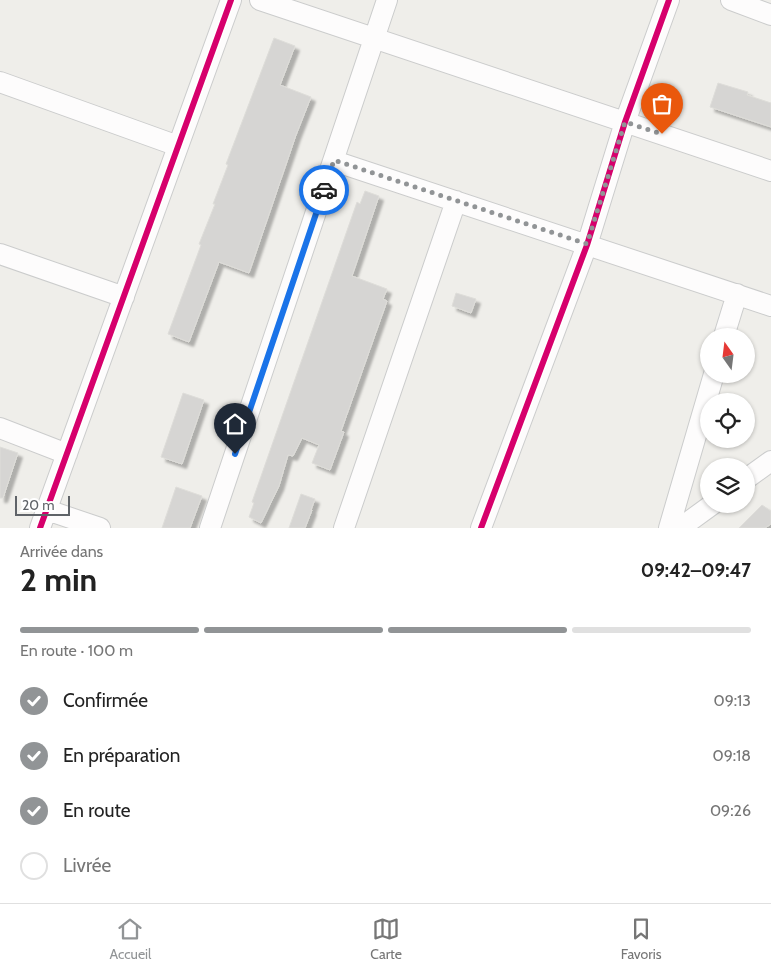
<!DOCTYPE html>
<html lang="fr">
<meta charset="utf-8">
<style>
body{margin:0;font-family:Cabin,sans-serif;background:#f6f6f6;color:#222;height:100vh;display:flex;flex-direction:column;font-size:19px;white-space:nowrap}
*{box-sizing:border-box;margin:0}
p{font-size:16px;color:#767676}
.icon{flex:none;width:28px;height:28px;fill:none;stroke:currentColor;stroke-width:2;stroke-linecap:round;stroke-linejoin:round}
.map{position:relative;height:528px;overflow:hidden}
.sheet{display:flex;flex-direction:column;background:#fff;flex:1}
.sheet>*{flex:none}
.needle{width:32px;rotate:346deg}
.tools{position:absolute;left:700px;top:328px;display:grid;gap:10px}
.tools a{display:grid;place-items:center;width:55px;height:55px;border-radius:50%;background:#fff;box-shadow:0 1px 4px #0004;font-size:25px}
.scale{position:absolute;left:15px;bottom:12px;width:55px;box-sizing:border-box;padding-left:5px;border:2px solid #5f6368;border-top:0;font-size:14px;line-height:18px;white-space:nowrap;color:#5f6368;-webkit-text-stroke:4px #fff;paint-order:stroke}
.pin{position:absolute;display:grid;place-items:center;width:42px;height:42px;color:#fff;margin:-51px -21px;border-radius:50% 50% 50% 0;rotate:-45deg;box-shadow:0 0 5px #0007}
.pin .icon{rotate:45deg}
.courier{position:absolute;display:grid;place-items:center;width:50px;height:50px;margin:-25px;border:4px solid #1a73e8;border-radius:50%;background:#fff;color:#222;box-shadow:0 1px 6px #0007}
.headline em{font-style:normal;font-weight:700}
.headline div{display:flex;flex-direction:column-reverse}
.headline{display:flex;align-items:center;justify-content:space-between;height:85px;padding:0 20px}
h1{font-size:32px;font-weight:700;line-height:38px}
.bar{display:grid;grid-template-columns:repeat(4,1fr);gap:8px 5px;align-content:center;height:60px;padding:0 20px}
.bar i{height:6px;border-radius:4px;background:#e0e0e0}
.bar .on{background:#919496}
.bar p{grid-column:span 4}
ol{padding:0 20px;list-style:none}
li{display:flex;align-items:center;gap:15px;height:55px}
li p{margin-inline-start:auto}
li .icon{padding:5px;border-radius:50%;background:#919496;color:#fff;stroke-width:4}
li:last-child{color:#767676}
li i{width:28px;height:28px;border:2px solid #e0e0e0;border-radius:50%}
.dock{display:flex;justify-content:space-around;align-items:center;height:70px;border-top:1px solid #e0e0e0;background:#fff;font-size:14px;color:#767676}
.dock a{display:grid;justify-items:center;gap:2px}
.dock .on{color:#919496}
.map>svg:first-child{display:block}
.building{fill:#d6d5d3;stroke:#deddd9;filter:url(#shadow)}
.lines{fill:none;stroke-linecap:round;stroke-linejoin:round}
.minor-casing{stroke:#cbcccc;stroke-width:22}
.minor{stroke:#fdfcfc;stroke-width:20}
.cycleway-casing{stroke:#fff;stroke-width:9}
.cycleway{stroke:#d6006c;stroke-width:6}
.done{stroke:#919496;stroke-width:5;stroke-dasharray:0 9}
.route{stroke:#1a73e8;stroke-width:6}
</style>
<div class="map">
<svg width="771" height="528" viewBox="0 0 771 528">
<defs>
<filter id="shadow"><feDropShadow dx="4.5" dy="4.5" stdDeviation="1" flood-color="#0004"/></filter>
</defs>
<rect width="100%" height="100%" fill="#efeeea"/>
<!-- building -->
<path class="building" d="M274,38L295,46L280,85L311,97L296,135L249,273L219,262L189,342L168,334L201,245L199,244L215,204H213L228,165L226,164Z
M718,83L748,92L747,95L771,103V127L710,107Z
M365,191L379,196L352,276L387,289L383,299L387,301L341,431L344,432L330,470L312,463L319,445L302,438L293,456L288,455L279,486L261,523L249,517L254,503L252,502L357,202L360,204Z
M456,293L476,299L471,313L452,306Z
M183,393L204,400L182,464L161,457Z
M0,447L18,453L3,498H0Z
M176,487L202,496L190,528H162Z
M301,494L315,499L311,510H312L305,528H289Z
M762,505L771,511V524L765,528H739Z"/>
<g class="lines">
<!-- minor casing -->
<g class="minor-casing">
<path id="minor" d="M260,0L771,171
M731,0L771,15
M0,82L178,146
M334,161L771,306
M0,254L124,297
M724,336L737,294
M0,428L67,454
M746,479L771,461
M47,510L100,528
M40,528L231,0
M210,528L387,0
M344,528L456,201
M481,528L587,245L625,122L669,0
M669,528L714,374
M680,528L713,504"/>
</g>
<!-- minor -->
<use href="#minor" class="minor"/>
<!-- cycleway casing -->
<g class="cycleway-casing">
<path id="cycleway" d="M40,528L231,0
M481,528L587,245L625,122L669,0"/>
</g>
<!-- cycleway -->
<use href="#cycleway" class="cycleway"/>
</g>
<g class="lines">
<!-- done -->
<path class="done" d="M324,190L334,160L587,244L625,122L662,134"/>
<!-- route -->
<path class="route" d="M235,454L324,190"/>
</g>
</svg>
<div class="tools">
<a><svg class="needle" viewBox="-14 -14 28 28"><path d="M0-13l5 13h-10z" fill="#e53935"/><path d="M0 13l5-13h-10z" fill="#767676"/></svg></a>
<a><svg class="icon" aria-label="locate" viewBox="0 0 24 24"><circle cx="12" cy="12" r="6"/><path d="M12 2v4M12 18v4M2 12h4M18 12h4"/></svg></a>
<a><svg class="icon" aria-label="layers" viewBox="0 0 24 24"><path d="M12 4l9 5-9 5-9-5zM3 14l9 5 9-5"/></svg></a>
</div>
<div class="scale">20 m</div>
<div class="pin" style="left:662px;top:134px;background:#ea580c"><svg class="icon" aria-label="bag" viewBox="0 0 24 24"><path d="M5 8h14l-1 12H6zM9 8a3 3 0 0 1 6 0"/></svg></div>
<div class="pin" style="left:235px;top:454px;background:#1f2937"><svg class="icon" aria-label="home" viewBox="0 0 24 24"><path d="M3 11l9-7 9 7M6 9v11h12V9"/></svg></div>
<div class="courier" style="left:324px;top:190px"><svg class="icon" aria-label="car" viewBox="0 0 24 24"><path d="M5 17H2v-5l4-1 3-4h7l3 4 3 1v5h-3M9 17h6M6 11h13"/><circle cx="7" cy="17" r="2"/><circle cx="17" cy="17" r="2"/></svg></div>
</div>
<section class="sheet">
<div class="headline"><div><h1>2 min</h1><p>Arrivée dans</p></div><em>09:42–09:47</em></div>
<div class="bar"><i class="on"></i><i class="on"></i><i class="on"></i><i></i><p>En route · 100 m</p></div>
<ol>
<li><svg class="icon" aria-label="check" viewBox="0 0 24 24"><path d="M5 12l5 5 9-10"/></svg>Confirmée<p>09:13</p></li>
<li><svg class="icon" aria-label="check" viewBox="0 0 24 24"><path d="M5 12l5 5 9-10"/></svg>En préparation<p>09:18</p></li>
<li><svg class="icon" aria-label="check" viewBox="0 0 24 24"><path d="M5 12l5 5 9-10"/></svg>En route<p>09:26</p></li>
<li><i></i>Livrée</li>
</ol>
</section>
<nav class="dock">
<a class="on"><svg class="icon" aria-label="home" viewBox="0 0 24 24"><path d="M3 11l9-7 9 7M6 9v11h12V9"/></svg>Accueil</a>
<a><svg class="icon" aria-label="map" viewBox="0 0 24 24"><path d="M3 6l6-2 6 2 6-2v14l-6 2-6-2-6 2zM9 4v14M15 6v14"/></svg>Carte</a>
<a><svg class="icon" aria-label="saved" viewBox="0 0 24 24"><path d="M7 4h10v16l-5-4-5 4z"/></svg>Favoris</a>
</nav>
